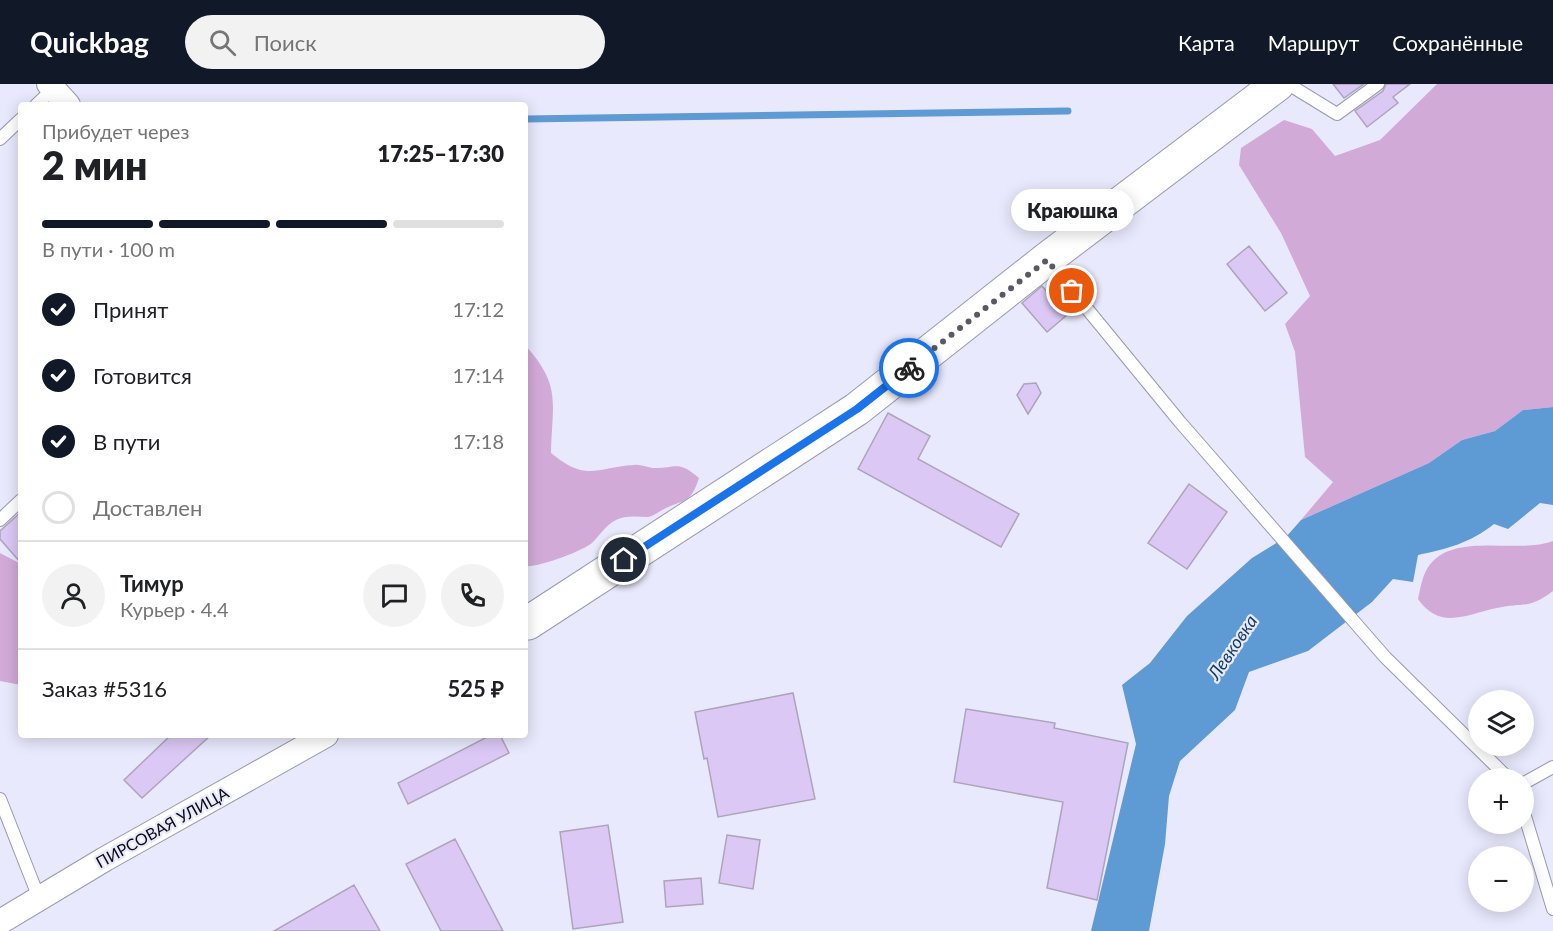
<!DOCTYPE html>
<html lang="ru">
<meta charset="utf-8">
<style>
body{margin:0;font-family:Lato,sans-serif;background:#f2f2f2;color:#202124;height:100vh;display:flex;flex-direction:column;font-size:22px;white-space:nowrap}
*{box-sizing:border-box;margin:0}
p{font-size:20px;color:#757577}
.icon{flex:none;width:33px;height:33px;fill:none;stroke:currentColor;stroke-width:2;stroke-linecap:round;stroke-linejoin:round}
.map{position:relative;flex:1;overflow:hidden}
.drawer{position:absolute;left:18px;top:18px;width:510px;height:636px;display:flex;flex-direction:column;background:#fff;border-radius:6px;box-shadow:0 3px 15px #0003}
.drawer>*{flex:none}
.controls{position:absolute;left:1468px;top:606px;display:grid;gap:12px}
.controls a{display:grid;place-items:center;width:66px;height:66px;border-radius:50%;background:#fff;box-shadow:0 3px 15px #0003;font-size:30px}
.pin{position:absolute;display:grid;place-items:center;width:51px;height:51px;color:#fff;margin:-26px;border:3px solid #fff;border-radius:50%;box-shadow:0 2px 6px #0007}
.courier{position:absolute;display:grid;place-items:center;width:60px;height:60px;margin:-30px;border:4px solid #1a73e8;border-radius:50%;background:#fff;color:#222;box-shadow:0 2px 8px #0007}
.bubble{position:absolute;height:42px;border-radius:21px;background:#fff;box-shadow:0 3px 15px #0003;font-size:20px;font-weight:800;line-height:42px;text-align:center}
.head em{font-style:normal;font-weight:800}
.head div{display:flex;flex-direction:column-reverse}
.head{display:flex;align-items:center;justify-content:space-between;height:102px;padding:0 24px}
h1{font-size:39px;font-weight:800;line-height:45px}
.bar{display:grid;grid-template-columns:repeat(4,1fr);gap:9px 6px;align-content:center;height:72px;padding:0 24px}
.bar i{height:8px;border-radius:4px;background:#e0e0e0}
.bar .active{background:#111827}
.bar p{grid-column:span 4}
.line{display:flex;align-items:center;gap:15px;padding:0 24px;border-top:2px solid #e0e0e0}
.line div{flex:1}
.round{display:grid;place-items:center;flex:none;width:63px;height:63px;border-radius:32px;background:#f2f2f2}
ol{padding:0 24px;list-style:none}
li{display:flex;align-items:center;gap:18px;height:66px}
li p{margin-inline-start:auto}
li .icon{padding:6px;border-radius:50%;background:#111827;color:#fff;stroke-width:4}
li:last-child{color:#757577}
li i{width:33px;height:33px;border:3px solid #e0e0e0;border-radius:50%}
header{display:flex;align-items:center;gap:36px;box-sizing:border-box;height:84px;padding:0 30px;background:#111827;color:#fff}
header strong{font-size:28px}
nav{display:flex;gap:33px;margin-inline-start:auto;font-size:21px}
.search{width:420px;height:54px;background:#f2f2f2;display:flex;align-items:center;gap:15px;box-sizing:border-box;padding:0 21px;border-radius:33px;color:#757577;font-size:22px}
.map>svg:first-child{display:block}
.green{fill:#d2aad8}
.water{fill:#5e9ad4}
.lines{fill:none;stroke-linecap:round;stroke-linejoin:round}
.stream{stroke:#5e9ad4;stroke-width:7}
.building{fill:#dbc8f5;stroke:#ada4ba;stroke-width:1.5}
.lane-casing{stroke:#9999af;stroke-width:14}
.street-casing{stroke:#9999af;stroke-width:26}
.secondary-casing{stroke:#9999af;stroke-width:35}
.lane{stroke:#fff;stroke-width:12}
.street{stroke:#fff;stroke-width:24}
.secondary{stroke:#fff;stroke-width:33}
.done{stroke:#595964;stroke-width:6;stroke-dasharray:0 10.8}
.route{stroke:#1a73e8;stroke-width:8}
.labels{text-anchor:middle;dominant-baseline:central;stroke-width:4.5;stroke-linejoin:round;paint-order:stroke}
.street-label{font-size:16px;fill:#0b0b12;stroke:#e9e9fd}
.water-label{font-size:18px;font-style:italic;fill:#133e65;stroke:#e9e9fd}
</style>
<header>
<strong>Quickbag</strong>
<div class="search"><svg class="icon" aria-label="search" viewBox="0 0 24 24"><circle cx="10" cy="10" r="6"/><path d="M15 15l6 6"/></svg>Поиск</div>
<nav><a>Карта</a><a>Маршрут</a><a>Сохранённые</a></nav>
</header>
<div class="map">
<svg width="1553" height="847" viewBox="0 0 1553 847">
<rect width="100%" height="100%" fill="#e9e9fd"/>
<!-- green -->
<path class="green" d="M1437,0H1553V323L1523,326L1495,347L1462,356L1429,379L1301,436L1333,398L1305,373L1295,268L1285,240L1310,212L1281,149L1239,81L1241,64L1284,36L1312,45L1335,72L1380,56Z
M525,261C562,302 552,318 551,369C588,399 595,383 634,381C640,380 646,383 652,384C676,385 677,375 699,394C691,419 685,415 664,425C658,428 654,432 648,433C637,433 626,431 616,436C606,441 600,451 593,458C584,467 537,484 525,482Z
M1553,457V507C1528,526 1524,518 1497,524C1467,530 1440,547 1418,515C1420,506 1422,493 1427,485C1450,446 1516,471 1553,457Z
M0,469L21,480V601L0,597Z"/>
<!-- water -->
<path class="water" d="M1553,323V421L1540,419L1508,445L1494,440C1470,459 1447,465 1418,471L1413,498L1393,495L1372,518L1308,567L1249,588L1235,626L1180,677L1169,712L1165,760L1149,847H1091L1136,660L1122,601L1150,579L1187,532L1252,474L1286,453L1301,436L1429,379L1462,356L1495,347L1523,326Z"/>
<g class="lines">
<!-- stream -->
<path class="stream" d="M525,35L1068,27"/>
</g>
<!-- building -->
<path class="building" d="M1333,0H1364L1344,14Z
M1386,0H1410L1393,13L1398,19L1367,43L1355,27L1383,7Z
M1249,162L1287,209L1265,227L1227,180Z
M1042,202L1067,231L1047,248L1022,219Z
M1036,299L1041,309L1028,330L1017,311L1024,300Z
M888,329L930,352L918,375L1019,430L1001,463L858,385Z
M1189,400L1227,428L1187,485L1148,459Z
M21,428V479L0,455V447Z
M793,609L815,715L718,733L707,674L704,675L695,628Z
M966,625L1055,639L1054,644L1128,659L1097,816L1047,804L1063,718L954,698Z
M171,651H211L142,714L124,696Z
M491,651H500L509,669L408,720L398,699Z
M608,741L623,838L573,845L560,748Z
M727,751L760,756L753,805L719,799Z
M455,755L503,847H441L406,780Z
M701,794L703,820L666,823L664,797Z
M354,801L380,847H274Z"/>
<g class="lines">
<!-- lane casing -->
<g class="lane-casing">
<path id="lane" d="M1288,0L1337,30L1378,0
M36,21L53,5
M0,55L21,35
M1047,176L1180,338L1385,573L1508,694
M0,436L21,416
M1524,699L1553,683
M0,715L39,814
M1524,729L1553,825"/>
</g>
<!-- street casing -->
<g class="street-casing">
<path id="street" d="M49,0L68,21
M0,838L105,775L326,651"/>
</g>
<!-- secondary casing -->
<g class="secondary-casing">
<path id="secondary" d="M528,539L857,325L1047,175L1278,0"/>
</g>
<!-- lane -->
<use href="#lane" class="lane"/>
<!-- street -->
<use href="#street" class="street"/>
<!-- secondary -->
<use href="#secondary" class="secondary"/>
</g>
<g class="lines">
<!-- done -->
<path class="done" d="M909,284L1047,176L1072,207"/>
<!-- route -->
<path class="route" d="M624,476L857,325L909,284"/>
</g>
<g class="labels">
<!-- street labels -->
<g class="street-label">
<text transform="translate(162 743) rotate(-29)">ПИРСОВАЯ УЛИЦА</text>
</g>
<!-- water labels -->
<g class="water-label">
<text transform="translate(1232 563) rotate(-56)">Левковка</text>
</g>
</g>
</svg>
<div class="controls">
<a><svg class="icon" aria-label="layers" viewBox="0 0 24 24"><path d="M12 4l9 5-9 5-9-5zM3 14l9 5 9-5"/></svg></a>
<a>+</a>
<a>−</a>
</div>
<div class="pin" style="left:1072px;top:207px;background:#ea580c"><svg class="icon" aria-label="bag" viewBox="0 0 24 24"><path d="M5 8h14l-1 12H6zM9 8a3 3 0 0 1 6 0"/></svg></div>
<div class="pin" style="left:624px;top:476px;background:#1f2937"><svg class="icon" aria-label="home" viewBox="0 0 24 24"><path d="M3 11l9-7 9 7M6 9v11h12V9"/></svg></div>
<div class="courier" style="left:909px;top:284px"><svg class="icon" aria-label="bike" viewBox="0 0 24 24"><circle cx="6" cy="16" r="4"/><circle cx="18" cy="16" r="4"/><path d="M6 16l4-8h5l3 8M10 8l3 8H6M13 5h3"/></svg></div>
<div class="bubble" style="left:1011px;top:105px;width:123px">Краюшка</div>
<section class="drawer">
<div class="head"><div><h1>2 мин</h1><p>Прибудет через</p></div><em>17:25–17:30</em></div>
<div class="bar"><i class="active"></i><i class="active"></i><i class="active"></i><i></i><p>В пути · 100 m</p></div>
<ol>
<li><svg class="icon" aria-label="check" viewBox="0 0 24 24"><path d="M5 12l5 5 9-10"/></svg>Принят<p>17:12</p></li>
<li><svg class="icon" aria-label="check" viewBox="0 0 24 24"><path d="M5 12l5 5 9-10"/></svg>Готовится<p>17:14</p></li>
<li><svg class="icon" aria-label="check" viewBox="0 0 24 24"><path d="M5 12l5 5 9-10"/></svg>В пути<p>17:18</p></li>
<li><i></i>Доставлен</li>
</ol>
<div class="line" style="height:108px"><a class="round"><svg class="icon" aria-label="person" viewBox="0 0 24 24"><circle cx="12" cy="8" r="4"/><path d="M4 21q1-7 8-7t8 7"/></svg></a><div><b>Тимур</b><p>Курьер · 4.4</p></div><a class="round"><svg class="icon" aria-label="chat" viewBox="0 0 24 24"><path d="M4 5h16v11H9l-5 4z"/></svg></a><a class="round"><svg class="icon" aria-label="phone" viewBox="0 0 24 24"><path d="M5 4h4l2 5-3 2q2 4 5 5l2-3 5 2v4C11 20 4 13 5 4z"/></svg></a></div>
<div class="line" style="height:78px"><div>Заказ #5316</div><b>525 ₽</b></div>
</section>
</div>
